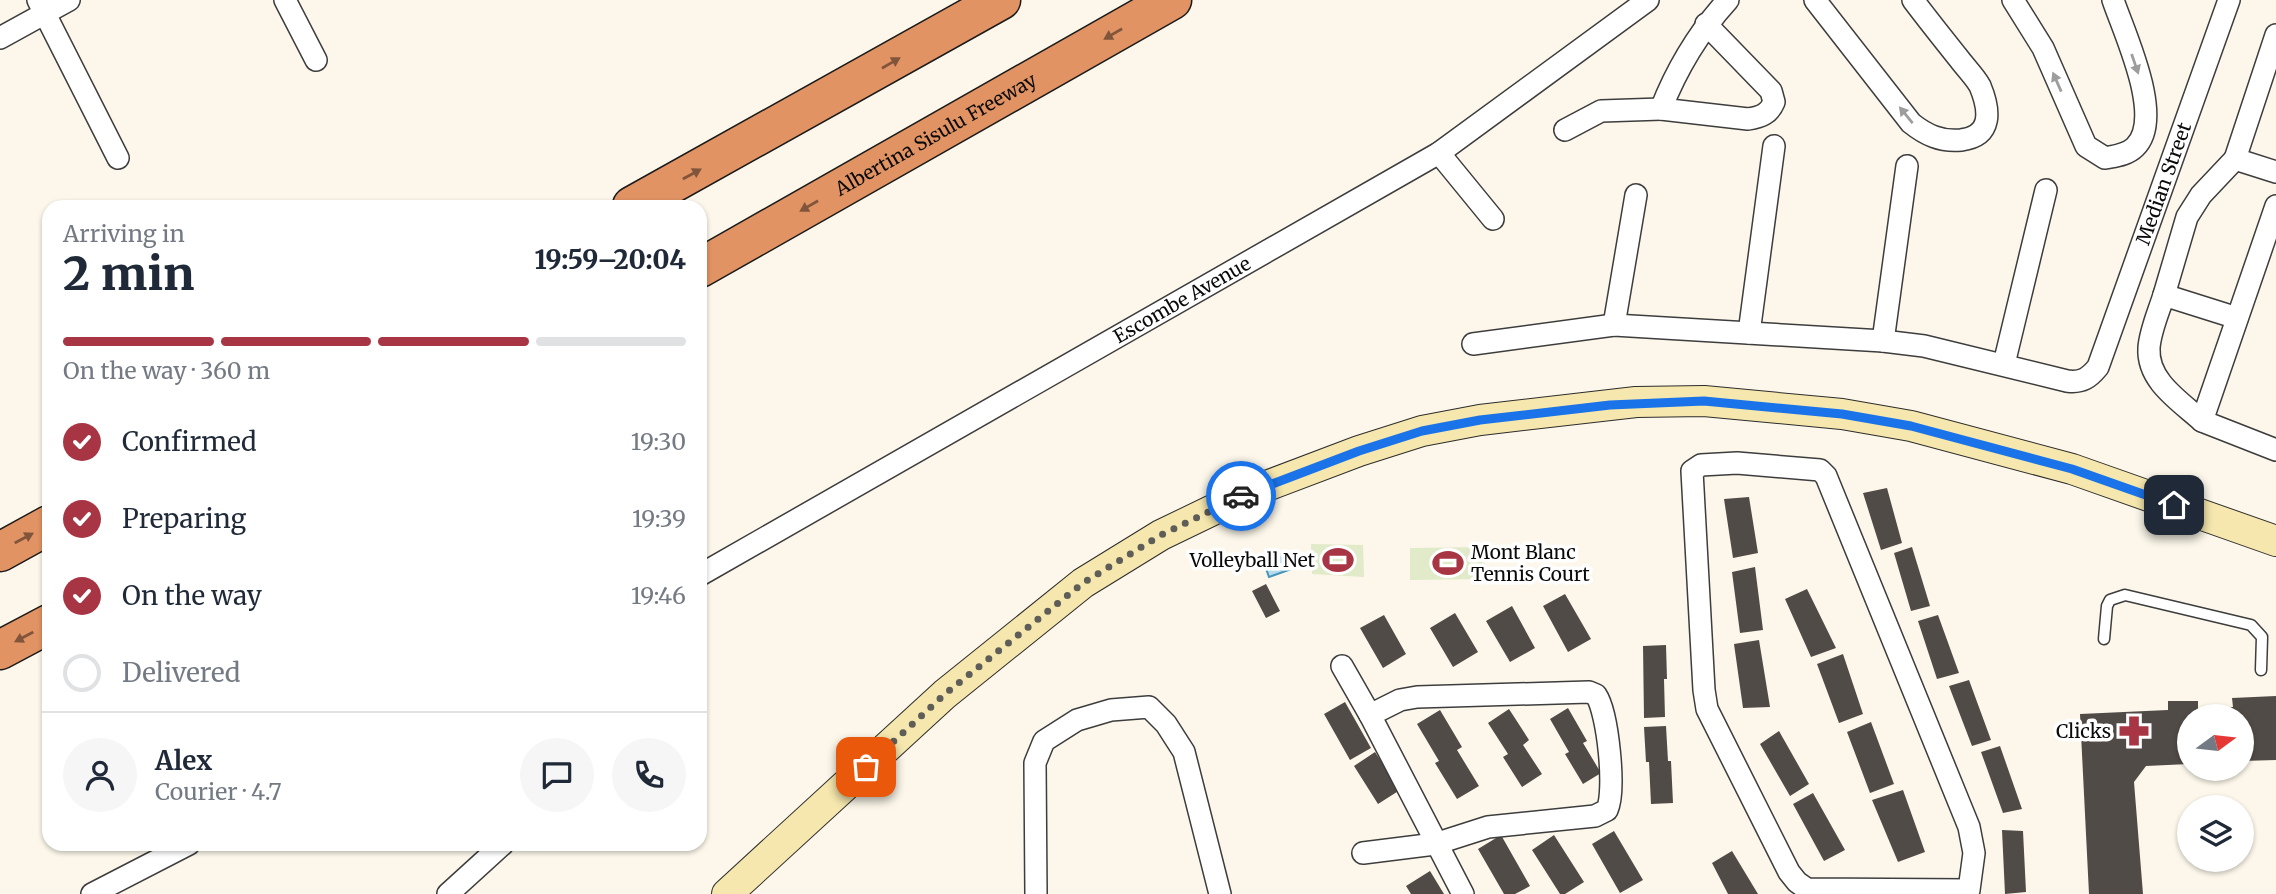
<!DOCTYPE html>
<meta charset="utf-8">
<style>
body{margin:0;font-family:Merriweather,serif;background:#f6f6f7;color:#1f2937;height:100vh;display:flex;flex-direction:column;font-size:26px;white-space:nowrap}
*{box-sizing:border-box;margin:0}
p{font-size:23px;color:#747a83}
.icon{flex:none;width:38px;height:38px;fill:none;stroke:currentColor;stroke-width:2;stroke-linecap:round;stroke-linejoin:round}
.map{position:relative;flex:1;overflow:hidden}
.details{position:absolute;left:42px;top:200px;width:665px;height:651px;display:flex;flex-direction:column;background:#fff;border-radius:21px;box-shadow:0 2px 5px #0004}
.details>*{flex:none}
.needle{width:46px;rotate:75deg}
.buttons{position:absolute;left:2177px;top:704px;display:grid;gap:14px}
.buttons a{display:grid;place-items:center;width:77px;height:77px;border-radius:50%;background:#fff;box-shadow:0 2px 5px #0004;font-size:35px}
.pin{position:absolute;display:grid;place-items:center;width:60px;height:60px;color:#fff;margin:-30px;border-radius:14px;box-shadow:0 4px 10px #0006}
.courier{position:absolute;display:grid;place-items:center;width:70px;height:70px;margin:-35px;border:5px solid #1a73e8;border-radius:50%;background:#fff;color:#222;box-shadow:0 2px 9px #0007}
.overview em{font-style:normal;font-weight:800}
.overview div{display:flex;flex-direction:column-reverse}
.overview{display:flex;align-items:center;justify-content:space-between;height:119px;padding:0 21px}
h1{font-size:46px;font-weight:800;line-height:52px}
.bar{display:grid;grid-template-columns:repeat(4,1fr);gap:10px 7px;align-content:center;height:84px;padding:0 21px}
.bar i{height:9px;border-radius:5px;background:#e0e1e3}
.bar .current{background:#a83543}
.bar p{grid-column:span 4}
.line{display:flex;align-items:center;gap:18px;padding:0 21px;border-top:2px solid #e0e1e3}
.line div{flex:1}
.round{display:grid;place-items:center;flex:none;width:74px;height:74px;border-radius:37px;background:#f6f6f7}
ol{padding:0 21px;list-style:none}
li{display:flex;align-items:center;gap:21px;height:77px}
li p{margin-inline-start:auto}
li .icon{padding:7px;border-radius:50%;background:#a83543;color:#fff;stroke-width:4}
li:last-child{color:#747a83}
li i{width:38px;height:38px;border:4px solid #e0e1e3;border-radius:50%}
.map>svg:first-child{display:block}
.pitch{fill:#e1eac9}
.water{fill:#b5dded;stroke:#4595bb;stroke-width:2}
.building{fill:#514b48}
.lines{fill:none;stroke-linecap:round;stroke-linejoin:round}
.lane-casing{stroke:#3d3d3d;stroke-width:13}
.street-casing{stroke:#3d3d3d;stroke-width:24}
.secondary-casing{stroke:#2c2c2c;stroke-width:32}
.highway-casing{stroke:#1b1b1b;stroke-width:41}
.lane{stroke:#fff;stroke-width:10}
.street{stroke:#fff;stroke-width:21}
.secondary{stroke:#f5e7ad;stroke-width:30}
.highway{stroke:#e29363;stroke-width:38}
.oneway{fill:#81553b}
.oneway2{fill:#9d9d9d}
.done{stroke:#5f5d58;stroke-width:7;stroke-dasharray:0 12.6}
.route{stroke:#1a73e8;stroke-width:9}
.labels{text-anchor:middle;dominant-baseline:central;stroke-width:7;stroke-linejoin:round;paint-order:stroke}
.street-label{font-size:19px;fill:#0a0a0a;stroke:#fff}
.poi-label{font-size:19px;fill:#0a0a0a;stroke:#fff;text-anchor:end}
</style>
<div class="map">
<svg width="2276" height="894" viewBox="0 0 2276 894">
<rect width="100%" height="100%" fill="#fcf7ea"/>
<!-- pitch -->
<path class="pitch" d="M1311,544L1363,545L1364,577L1312,574Z
M1485,547V579L1410,580V548Z"/>
<!-- water -->
<path class="water" d="M1283,553L1289,570L1269,577L1263,560Z"/>
<!-- building -->
<path class="building" d="M1887,488L1902,543L1881,550L1863,493Z
M1749,497L1758,553L1733,558L1724,499Z
M1912,547L1930,606L1911,611L1894,553Z
M1755,567L1763,630L1740,633L1732,572Z
M1266,584L1280,611L1266,618L1252,591Z
M1807,589L1836,648L1811,657L1785,599Z
M1565,594L1591,639L1568,652L1543,606Z
M1512,606L1535,648L1510,662L1486,621Z
M1455,613L1478,652L1453,667L1430,628Z
M1384,615L1406,654L1383,668L1360,628Z
M1938,615L1959,673L1937,679L1918,621Z
M1759,640L1770,707L1743,708L1734,644Z
M1666,645L1667,679H1664L1665,717L1644,718L1643,646Z
M1843,654L1863,714L1839,723L1817,664Z
M1969,680L1991,740L1972,746L1949,686Z
M2276,696V760L2242,761V716H2189V764L2146,766L2134,782L2143,894H2089L2080,714L2168,710V701H2198V709L2233,707L2232,698Z
M1345,702L1371,748L1350,760L1324,714Z
M1568,708L1587,741L1583,743L1601,773L1583,784L1565,754L1569,752L1550,719Z
M1509,709L1529,740L1523,745L1542,774L1522,787L1503,757L1508,754L1488,723Z
M1440,710L1462,747L1457,750L1479,786L1457,799L1435,763L1439,761L1417,724Z
M1871,722L1894,784L1870,793L1847,732Z
M1666,726L1668,761H1671L1673,803L1651,804L1649,762H1646L1644,727Z
M1779,731L1809,784L1790,796L1760,744Z
M2000,746L2022,809L2003,813L1981,752Z
M1375,752L1400,790L1378,804L1354,766Z
M1903,790L1925,852L1898,862L1872,800Z
M1813,793L1845,850L1824,861L1793,804Z
M2002,830L2023,831L2026,892L2005,894Z
M1614,831L1643,880L1620,893L1592,844Z
M1501,835L1530,886L1515,894H1504L1478,849Z
M1554,835L1584,882L1565,894H1560L1532,850Z
M1732,851L1758,894H1728L1712,863Z
M1430,871L1444,894H1411L1406,886Z"/>
<g class="lines">
<!-- lane casing -->
<g class="lane-casing">
<path id="lane" d="M2104,639L2107,606L2110,600L2125,595L2251,625L2262,637L2261,670"/>
</g>
<!-- street casing -->
<g class="street-casing">
<g id="street">
<path d="M38,0L118,158"/>
<path d="M285,0L316,60"/>
<path d="M1815,0L1911,123C1926,135 1941,142 1961,140C1993,136 1990,110 1980,86C1975,77 1966,68 1960,60C1944,40 1928,20 1913,0"/>
<path d="M2013,0L2043,48L2086,146L2105,158C2115,156 2127,155 2135,147C2165,118 2124,33 2113,0"/>
<path d="M1706,24L1771,91L1774,102C1769,114 1761,117 1748,119L1661,109C1677,68 1698,33 1728,0"/>
<path d="M2276,35L2235,159L2276,172"/>
<path d="M0,38L69,0"/>
<path d="M1565,130L1601,111L1661,109"/>
<path d="M1439,153L1493,219"/>
<path d="M2276,206L2202,421L2276,450"/>
<path d="M2164,295L2187,217L2201,195L2235,159"/>
<path d="M1614,325L1636,195"/>
<path d="M1749,333L1774,146"/>
<path d="M1883,341L1907,166"/>
<path id="s1" d="M1473,344L1614,325L1883,341L1924,346L2067,381C2082,383 2089,378 2098,367L2229,0"/>
<path d="M2004,364L2046,190"/>
<path d="M2202,421C2180,401 2147,381 2149,348C2150,331 2159,311 2164,295L2237,318"/>
<path id="s2" d="M700,575L1439,153L1648,0"/>
<path d="M1342,666L1370,715L1463,894"/>
<path d="M1363,853L1435,844L1488,827L1595,816L1607,810C1616,791 1608,713 1596,695L1589,692L1417,697L1400,700L1370,715"/>
<path d="M92,894L189,844"/>
<path d="M448,894L503,844"/>
<path d="M1036,894L1035,763L1044,741L1077,720L1111,710L1149,707L1166,724L1184,752L1220,894"/>
<path d="M1968,894L1969,890L1974,853L1969,827L1826,476L1820,470L1737,463L1701,465L1692,471L1704,690L1707,709L1789,872L1797,882L1807,889L1969,890"/>
</g>
</g>
<!-- secondary casing -->
<g class="secondary-casing">
<path id="secondary" d="M727,894L945,694L1083,583L1161,535L1248,493L1359,451L1422,431L1480,420L1636,402L1704,401L1842,414L1911,426L2072,469L2276,541"/>
</g>
<!-- highway casing -->
<g class="highway-casing">
<g id="highway">
<path d="M632,206L1001,0"/>
<path id="s3" d="M700,268L1172,0"/>
<path d="M0,552L49,525"/>
<path d="M0,650L49,624"/>
</g>
</g>
<!-- lane -->
<use href="#lane" class="lane"/>
<!-- street -->
<use href="#street" class="street"/>
<!-- secondary -->
<use href="#secondary" class="secondary"/>
<!-- highway -->
<use href="#highway" class="highway"/>
</g>
<!-- one-way arrows -->
<defs><path id="oneway-solid" d="M-6-.8H1V-3.2L6.5 0L1 3.2V.8H-6Z" transform="scale(1.75)"/></defs>
<g class="oneway">
<use href="#oneway-solid" transform="translate(1113 34) rotate(150)"/>
<use href="#oneway-solid" transform="translate(891 63) rotate(-30)"/>
<use href="#oneway-solid" transform="translate(692 174) rotate(-29)"/>
<use href="#oneway-solid" transform="translate(809 206) rotate(150)"/>
<use href="#oneway-solid" transform="translate(24 538) rotate(-28)"/>
<use href="#oneway-solid" transform="translate(24 637) rotate(152)"/>
</g>
<g class="oneway2">
<use href="#oneway-solid" transform="translate(2135 64) rotate(71)"/>
<use href="#oneway-solid" transform="translate(2057 82) rotate(-114)"/>
<use href="#oneway-solid" transform="translate(1906 115) rotate(-129)"/>
</g>
<g class="lines">
<!-- done -->
<path class="done" d="M866,767L945,694L1083,583L1161,535L1241,496"/>
<!-- route -->
<path class="route" d="M1241,496L1359,451L1422,431L1480,420L1610,405L1704,401L1842,414L1911,426L2072,469L2174,505"/>
</g>
<!-- icons -->
<defs>
<g id="stadium-bare" transform="scale(2.415)"><path d="M0-5a6.5 5 0 1 0 0 10a6.5 5 0 1 0 0-10ZM-3.5-1.8h7v3.6h-7Z" fill="#a83543" stroke="#fff" stroke-width="2.5" paint-order="stroke"/></g>
<g id="pharmacy-bare" transform="scale(2.415)"><path d="M-2-6h4v4h4v4h-4v4h-4v-4h-4v-4h4Z" fill="#a83543" stroke="#fff" stroke-width="2.5" paint-order="stroke"/></g>
</defs>
<g fill-rule="evenodd">
<use href="#stadium-bare" x="1338" y="560"/>
<use href="#stadium-bare" x="1448" y="563"/>
<use href="#pharmacy-bare" x="2134" y="731"/>
</g>
<g class="labels">
<!-- street labels -->
<g class="street-label">
<text stroke="none"><textPath href="#s3" startOffset="271">Albertina Sisulu Freeway</textPath></text>
<text stroke="none"><textPath href="#s1" startOffset="831">Median Street</textPath></text>
<text stroke="none"><textPath href="#s2" startOffset="555">Escombe Avenue</textPath></text>
</g>
<!-- poi labels -->
<g class="poi-label">
<text x="1471" y="552" text-anchor="start">Mont Blanc<tspan x="1471" dy="22">Tennis Court</tspan></text>
<text x="1315" y="560">Volleyball Net</text>
<text x="2111" y="731">Clicks</text>
</g>
</g>
</svg>
<div class="buttons">
<a><svg class="needle" viewBox="-14 -14 28 28"><path d="M0-13l5 13h-10z" fill="#e53935"/><path d="M0 13l5-13h-10z" fill="#747a83"/></svg></a>
<a><svg class="icon" aria-label="layers" viewBox="0 0 24 24"><path d="M12 4l9 5-9 5-9-5zM3 14l9 5 9-5"/></svg></a>
</div>
<div class="pin" style="left:866px;top:767px;background:#ea580c"><svg class="icon" aria-label="bag" viewBox="0 0 24 24"><path d="M5 8h14l-1 12H6zM9 8a3 3 0 0 1 6 0"/></svg></div>
<div class="pin" style="left:2174px;top:505px;background:#1f2937"><svg class="icon" aria-label="home" viewBox="0 0 24 24"><path d="M3 11l9-7 9 7M6 9v11h12V9"/></svg></div>
<div class="courier" style="left:1241px;top:496px"><svg class="icon" aria-label="car" viewBox="0 0 24 24"><path d="M5 17H2v-5l4-1 3-4h7l3 4 3 1v5h-3M9 17h6M6 11h13"/><circle cx="7" cy="17" r="2"/><circle cx="17" cy="17" r="2"/></svg></div>
<section class="details">
<div class="overview"><div><h1>2 min</h1><p>Arriving in</p></div><em>19:59–20:04</em></div>
<div class="bar"><i class="current"></i><i class="current"></i><i class="current"></i><i></i><p>On the way · 360 m</p></div>
<ol>
<li><svg class="icon" aria-label="check" viewBox="0 0 24 24"><path d="M5 12l5 5 9-10"/></svg>Confirmed<p>19:30</p></li>
<li><svg class="icon" aria-label="check" viewBox="0 0 24 24"><path d="M5 12l5 5 9-10"/></svg>Preparing<p>19:39</p></li>
<li><svg class="icon" aria-label="check" viewBox="0 0 24 24"><path d="M5 12l5 5 9-10"/></svg>On the way<p>19:46</p></li>
<li><i></i>Delivered</li>
</ol>
<div class="line" style="height:126px"><a class="round"><svg class="icon" aria-label="person" viewBox="0 0 24 24"><circle cx="12" cy="8" r="4"/><path d="M4 21q1-7 8-7t8 7"/></svg></a><div><b>Alex</b><p>Courier · 4.7</p></div><a class="round"><svg class="icon" aria-label="chat" viewBox="0 0 24 24"><path d="M4 5h16v11H9l-5 4z"/></svg></a><a class="round"><svg class="icon" aria-label="phone" viewBox="0 0 24 24"><path d="M5 4h4l2 5-3 2q2 4 5 5l2-3 5 2v4C11 20 4 13 5 4z"/></svg></a></div>
</section>
</div>
